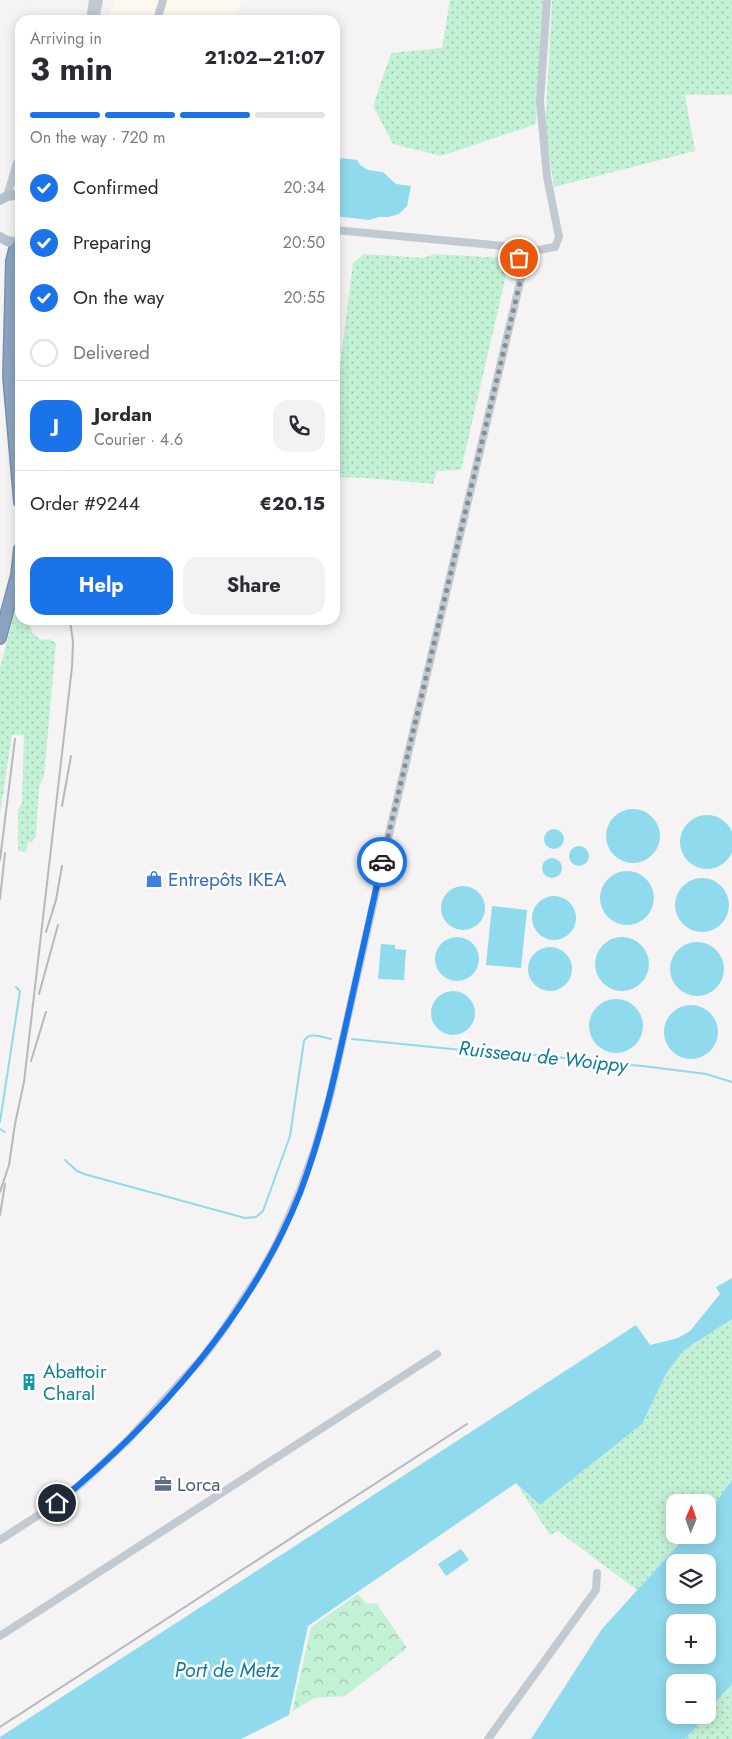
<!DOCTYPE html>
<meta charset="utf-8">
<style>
body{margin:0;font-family:Jost,sans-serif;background:#f2f2f3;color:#2b2b33;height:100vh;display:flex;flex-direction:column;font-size:19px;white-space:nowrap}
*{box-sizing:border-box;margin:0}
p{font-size:16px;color:#7c7c81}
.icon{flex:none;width:28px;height:28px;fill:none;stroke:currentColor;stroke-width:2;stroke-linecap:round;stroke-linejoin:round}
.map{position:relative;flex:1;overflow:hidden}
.sheet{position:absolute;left:15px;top:15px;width:325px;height:610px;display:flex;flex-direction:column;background:#fff;border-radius:15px;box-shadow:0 2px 12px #0003}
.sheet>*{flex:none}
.needle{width:32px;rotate:2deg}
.buttons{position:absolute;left:666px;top:1494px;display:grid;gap:10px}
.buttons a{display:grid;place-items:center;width:50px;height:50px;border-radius:10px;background:#fff;box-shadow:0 2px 12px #0003;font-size:25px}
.pin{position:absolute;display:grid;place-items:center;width:42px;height:42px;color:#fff;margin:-21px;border:2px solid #fff;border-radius:50%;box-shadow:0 1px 5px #0007}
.courier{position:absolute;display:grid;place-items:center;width:50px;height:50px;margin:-25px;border:4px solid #1a73e8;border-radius:50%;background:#fff;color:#222;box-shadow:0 1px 6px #0007}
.summary em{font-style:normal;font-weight:700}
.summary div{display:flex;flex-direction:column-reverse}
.summary{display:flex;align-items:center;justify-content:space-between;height:85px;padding:0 15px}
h1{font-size:32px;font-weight:700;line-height:38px}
.bar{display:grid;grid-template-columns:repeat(4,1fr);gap:8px 5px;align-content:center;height:60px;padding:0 15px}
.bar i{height:6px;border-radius:4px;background:#e1e1e2}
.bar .current{background:#1a73e8}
.bar p{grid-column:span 4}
.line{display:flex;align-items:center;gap:12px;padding:0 15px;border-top:1px solid #e1e1e2}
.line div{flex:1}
.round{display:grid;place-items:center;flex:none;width:52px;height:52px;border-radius:15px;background:#f2f2f3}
ol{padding:0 15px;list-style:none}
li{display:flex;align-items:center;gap:15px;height:55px}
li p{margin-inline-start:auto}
li .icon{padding:5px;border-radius:50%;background:#1a73e8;color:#fff;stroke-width:4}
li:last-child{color:#7c7c81}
li i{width:28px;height:28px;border:2px solid #e1e1e2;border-radius:50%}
.button{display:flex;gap:10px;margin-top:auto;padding:10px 15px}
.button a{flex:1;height:58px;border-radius:15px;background:#1a73e8;color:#fff;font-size:20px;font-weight:700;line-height:58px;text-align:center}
.button a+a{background:#f2f2f3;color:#2b2b33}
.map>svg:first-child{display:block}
.commercial{fill:#fdf9ef}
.grass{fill:url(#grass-dots)}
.forest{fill:url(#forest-crowns)}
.water{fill:#90daee;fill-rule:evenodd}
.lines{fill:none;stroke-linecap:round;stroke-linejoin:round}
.stream{stroke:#90daee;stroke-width:2}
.highway-casing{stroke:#7690ad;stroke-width:14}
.minor{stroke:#c1cad2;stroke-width:8}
.major{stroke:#b3c2d1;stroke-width:10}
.highway{stroke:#8ba5c1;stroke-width:11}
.rail{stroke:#b5b8bd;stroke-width:2}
.done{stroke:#868d94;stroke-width:5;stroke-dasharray:0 9}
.route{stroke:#1a73e8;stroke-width:6}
.labels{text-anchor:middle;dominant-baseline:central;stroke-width:5;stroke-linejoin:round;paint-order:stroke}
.shop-label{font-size:19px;fill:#366cbe;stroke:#fff;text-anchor:start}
.culture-label{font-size:19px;fill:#0d838f;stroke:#fff;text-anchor:start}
.service-label{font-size:19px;fill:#4e5e75;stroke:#fff;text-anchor:start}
.water-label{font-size:20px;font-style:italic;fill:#0c7c9b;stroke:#fff}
</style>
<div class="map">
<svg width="732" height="1739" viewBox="0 0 732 1739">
<defs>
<pattern id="grass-dots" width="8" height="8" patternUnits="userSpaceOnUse" patternTransform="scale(1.25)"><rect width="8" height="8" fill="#c3f1d5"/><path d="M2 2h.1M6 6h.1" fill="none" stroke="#a0c6b0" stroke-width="1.8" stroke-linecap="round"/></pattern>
<pattern id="forest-crowns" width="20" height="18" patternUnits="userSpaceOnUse" patternTransform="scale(1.25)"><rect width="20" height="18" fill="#c3f1d5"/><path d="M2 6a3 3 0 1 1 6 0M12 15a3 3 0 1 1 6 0" fill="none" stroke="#a0c6b0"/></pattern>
</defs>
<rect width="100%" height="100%" fill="#f5f3f3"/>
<!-- commercial -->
<path class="commercial" d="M114,0H242L235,20H108Z"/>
<!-- grass -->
<path class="grass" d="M450,0H544L536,124L441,156L393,144L373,106L391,53L442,48Z
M552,0H732V95H685L695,151L554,187L545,132Z
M364,254L423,258L435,254L502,258L507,271L461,470L437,471L433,484L367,478L335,477V405L353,263Z
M20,591V620H29L32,633L41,640L49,639L56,643L44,776L39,787L36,836L32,842H28L26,852L18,851V810L22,803L24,735H12L0,814V668Z
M732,1319V1480L708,1513V1502H675V1535H687L637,1590L558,1531L550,1535L516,1483L540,1505L642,1424L666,1374L684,1350Z
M732,1684V1739H685L708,1715L713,1705Z"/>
<!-- forest -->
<path class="forest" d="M358,1594L366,1603L377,1604L407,1648L345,1696L314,1698L292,1712L311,1627Z"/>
<!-- water -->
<path class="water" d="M342,158L357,160L360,165L368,170L383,172L396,184L411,186L407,206L399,214L388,217H379L369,220L335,216V162Z
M606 836a27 27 0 1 1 54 0a27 27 0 1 1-54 0Z
M680 842a27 27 0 1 1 54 0a27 27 0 1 1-54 0Z
M544 839a10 10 0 1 1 20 0a10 10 0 1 1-20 0Z
M569 856a10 10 0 1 1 20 0a10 10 0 1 1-20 0Z
M542 868a10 10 0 1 1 20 0a10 10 0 1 1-20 0Z
M600 898a27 27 0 1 1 54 0a27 27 0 1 1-54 0Z
M675 905a27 27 0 1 1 54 0a27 27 0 1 1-54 0Z
M441 908a22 22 0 1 1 44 0a22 22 0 1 1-44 0Z
M532 918a22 22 0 1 1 44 0a22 22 0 1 1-44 0Z
M492,906L527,910L521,968L486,965Z
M435 959a22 22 0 1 1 44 0a22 22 0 1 1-44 0Z
M595 964a27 27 0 1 1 54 0a27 27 0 1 1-54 0Z
M670 969a27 27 0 1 1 54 0a27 27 0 1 1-54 0Z
M381,944L395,945V949L406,950L404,980L378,979Z
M528 969a22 22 0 1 1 44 0a22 22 0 1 1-44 0Z
M431 1013a22 22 0 1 1 44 0a22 22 0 1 1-44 0Z
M589 1026a27 27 0 1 1 54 0a27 27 0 1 1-54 0Z
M664 1032a27 27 0 1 1 54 0a27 27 0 1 1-54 0Z
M732,1278V1319L684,1350L666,1374L642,1424L540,1505L516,1483L308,1626L289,1715L241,1739H0V1737L636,1325L650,1345L678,1338L690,1331L720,1294L716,1287Z
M732,1480V1684L713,1705L708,1714V1682H675V1715H707L685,1739H531L602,1629L687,1535H708V1513ZM675,1562H708V1595H675ZM675,1622H708V1655H675Z
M461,1549L469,1560L446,1576L438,1564Z"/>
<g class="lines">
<!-- stream -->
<path class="stream" d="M352,1039L482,1052L551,1056L589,1062L643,1066L706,1074L732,1082
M0,1122L20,991L16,987
M0,1129L5,1132
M65,1160L77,1171L84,1174L245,1218L256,1217L263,1211L290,1136L304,1041C309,1031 322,1037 331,1039"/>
<!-- highway casing -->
<g class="highway-casing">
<path id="highway" d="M20,244L15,249L12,261L9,377L20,502
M0,638L17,575L20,549"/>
</g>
<!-- minor -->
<path class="minor" d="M90,20L93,0
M95,20L99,0
M157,20L163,0
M7,196L17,163L20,158
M516,254L555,247L559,237L547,177L540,101L547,0
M14,301L20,282
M0,1540L57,1503L82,1483L128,1440L203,1357L223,1330L261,1272L277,1243L299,1193L315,1148L330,1096L389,834L521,278C522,263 518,253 504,246L335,230
M0,1636L437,1354
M488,1739L596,1590L597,1573"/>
<!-- major -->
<path class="major" d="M0,200L7,196L20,194
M0,237L7,241L20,243"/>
<!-- highway -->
<use href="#highway" class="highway"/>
<!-- rail -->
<path class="rail" d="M62,806L71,756
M0,860L15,739
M0,899L5,853
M46,932L56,900L62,866
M39,994L58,925
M31,1061L46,1012
M0,1192L9,1165L15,1124L24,1082L72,667L73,642L70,620
M0,1215L5,1184
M0,1727L467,1424"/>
</g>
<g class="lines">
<!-- done -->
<path class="done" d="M382,862L521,278V270L519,258"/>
<!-- route -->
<path class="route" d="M57,1503C156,1423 253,1312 300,1193C320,1140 333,1084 345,1029C357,973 370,918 382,862"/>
</g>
<!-- icons -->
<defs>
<g id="shop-bare" transform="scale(1.35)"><path d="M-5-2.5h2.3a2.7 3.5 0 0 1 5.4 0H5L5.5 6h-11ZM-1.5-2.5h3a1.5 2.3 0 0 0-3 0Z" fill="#3f7fe0" stroke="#fff" stroke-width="2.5" paint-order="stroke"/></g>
<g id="building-bare" transform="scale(1.35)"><path d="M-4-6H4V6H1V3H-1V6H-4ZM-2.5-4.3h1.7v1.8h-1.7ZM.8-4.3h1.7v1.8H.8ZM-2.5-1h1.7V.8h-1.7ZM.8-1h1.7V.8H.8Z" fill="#0f9aa8" stroke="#fff" stroke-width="2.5" paint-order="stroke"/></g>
<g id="office-bare" transform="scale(1.35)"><path d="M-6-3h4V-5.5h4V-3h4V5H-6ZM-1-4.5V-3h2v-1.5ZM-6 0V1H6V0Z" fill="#5c6f8a" stroke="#fff" stroke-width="2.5" paint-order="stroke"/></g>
</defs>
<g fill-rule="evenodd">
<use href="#shop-bare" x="154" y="879"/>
<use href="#building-bare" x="29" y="1382"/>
<use href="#office-bare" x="163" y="1484"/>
</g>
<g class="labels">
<!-- shop labels -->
<g class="shop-label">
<text x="168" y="879">Entrepôts IKEA</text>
</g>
<!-- culture labels -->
<g class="culture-label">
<text x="43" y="1371">Abattoir<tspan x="43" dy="22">Charal</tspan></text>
</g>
<!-- service labels -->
<g class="service-label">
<text x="177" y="1484">Lorca</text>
</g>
<!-- water labels -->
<g class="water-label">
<text transform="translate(543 1057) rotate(6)">Ruisseau de Woippy</text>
<text x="227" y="1670">Port de Metz</text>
</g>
</g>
</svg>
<div class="buttons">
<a><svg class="needle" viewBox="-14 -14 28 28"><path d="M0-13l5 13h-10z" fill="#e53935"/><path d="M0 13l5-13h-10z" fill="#7c7c81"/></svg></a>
<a><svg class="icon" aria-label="layers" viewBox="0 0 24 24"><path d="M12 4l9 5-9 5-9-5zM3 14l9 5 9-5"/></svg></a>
<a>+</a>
<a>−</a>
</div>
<div class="pin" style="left:519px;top:258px;background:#ea580c"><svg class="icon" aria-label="bag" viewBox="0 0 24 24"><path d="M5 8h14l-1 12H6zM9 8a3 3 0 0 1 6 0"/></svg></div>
<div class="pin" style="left:57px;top:1503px;background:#1f2937"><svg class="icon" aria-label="home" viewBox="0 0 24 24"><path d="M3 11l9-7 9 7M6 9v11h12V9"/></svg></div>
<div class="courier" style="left:382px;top:862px"><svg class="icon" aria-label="car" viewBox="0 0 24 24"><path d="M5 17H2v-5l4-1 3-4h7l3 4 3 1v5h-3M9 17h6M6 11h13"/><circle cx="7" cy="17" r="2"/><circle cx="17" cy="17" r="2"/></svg></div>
<section class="sheet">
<div class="summary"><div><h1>3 min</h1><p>Arriving in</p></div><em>21:02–21:07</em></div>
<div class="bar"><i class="current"></i><i class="current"></i><i class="current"></i><i></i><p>On the way · 720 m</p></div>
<ol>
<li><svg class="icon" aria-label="check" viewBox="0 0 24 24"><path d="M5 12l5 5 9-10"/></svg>Confirmed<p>20:34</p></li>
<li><svg class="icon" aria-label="check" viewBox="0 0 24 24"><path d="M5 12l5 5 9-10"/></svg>Preparing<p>20:50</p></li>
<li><svg class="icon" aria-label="check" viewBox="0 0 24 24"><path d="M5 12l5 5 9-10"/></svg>On the way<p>20:55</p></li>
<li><i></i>Delivered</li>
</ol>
<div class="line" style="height:90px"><b class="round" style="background:#1a73e8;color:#fff">J</b><div><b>Jordan</b><p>Courier · 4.6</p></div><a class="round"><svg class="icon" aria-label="phone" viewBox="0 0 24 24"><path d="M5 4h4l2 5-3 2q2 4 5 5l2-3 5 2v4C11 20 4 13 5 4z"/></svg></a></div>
<div class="line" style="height:65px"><div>Order #9244</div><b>€20.15</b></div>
<div class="button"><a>Help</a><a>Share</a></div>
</section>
</div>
